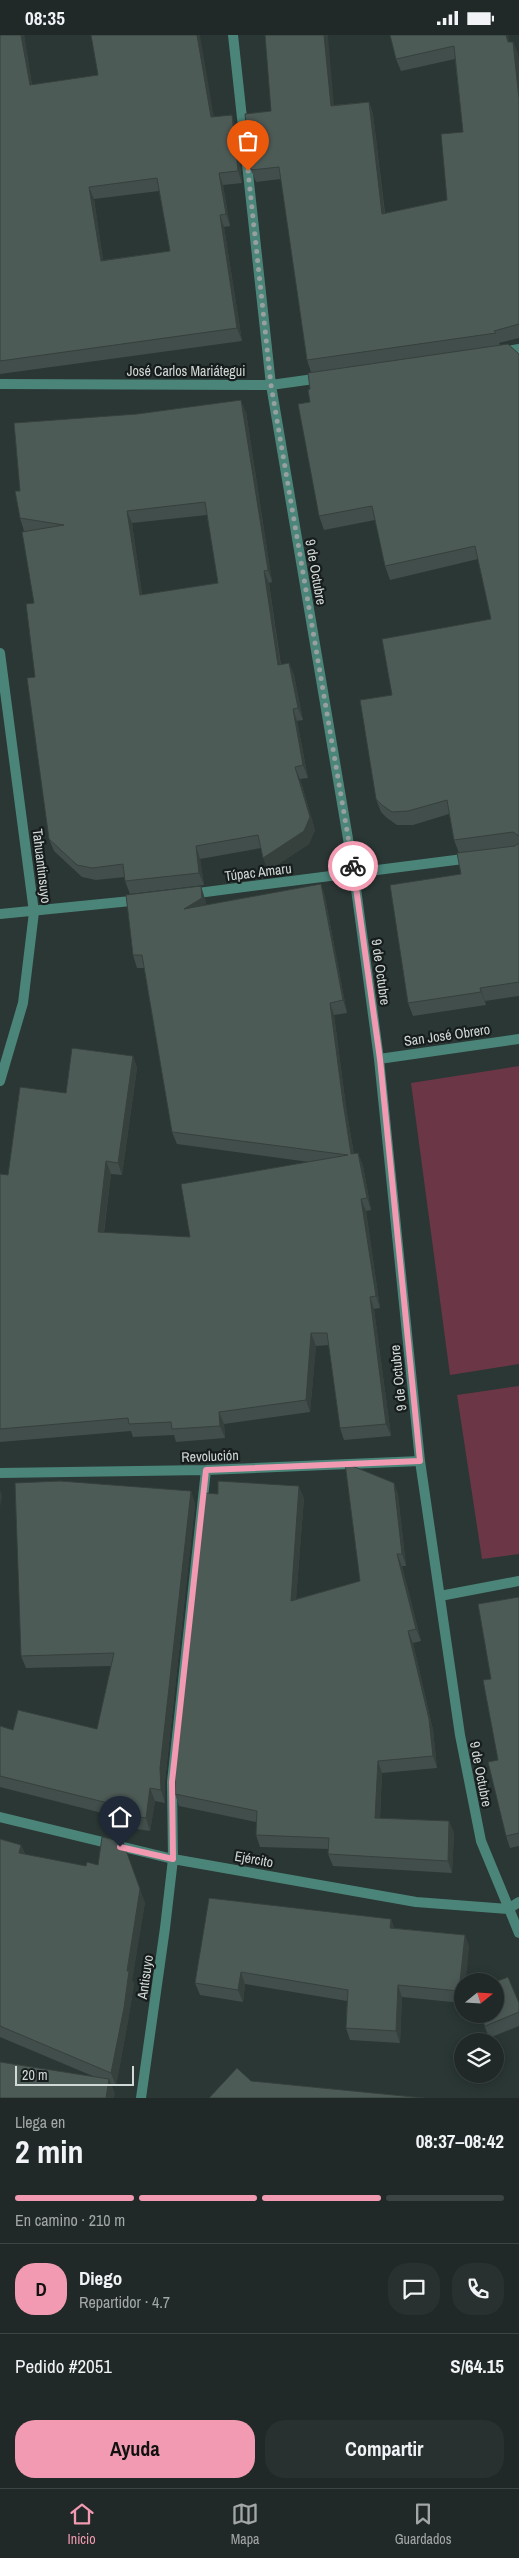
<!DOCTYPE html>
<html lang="es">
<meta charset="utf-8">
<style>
body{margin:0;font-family:"Archivo Narrow",sans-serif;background:#28312f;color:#f1f3f6;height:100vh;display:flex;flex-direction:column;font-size:19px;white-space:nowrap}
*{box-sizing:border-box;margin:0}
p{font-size:16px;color:#a2a6a7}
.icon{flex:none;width:28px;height:28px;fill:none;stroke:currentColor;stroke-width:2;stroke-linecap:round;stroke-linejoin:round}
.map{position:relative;height:2063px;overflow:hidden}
.panel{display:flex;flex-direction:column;background:#202927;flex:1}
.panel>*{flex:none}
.needle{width:32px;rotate:72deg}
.tools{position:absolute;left:454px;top:1938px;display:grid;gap:10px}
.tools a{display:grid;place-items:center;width:50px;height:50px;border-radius:50%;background:#202927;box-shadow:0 2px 12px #0003,0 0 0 1px #3d4544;font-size:25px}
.scale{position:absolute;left:15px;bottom:12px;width:119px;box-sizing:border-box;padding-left:5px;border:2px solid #d1d9d7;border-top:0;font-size:14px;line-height:18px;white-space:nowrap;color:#d1d9d7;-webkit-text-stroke:4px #171d1c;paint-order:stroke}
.pin{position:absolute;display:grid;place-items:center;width:42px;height:42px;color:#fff;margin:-51px -21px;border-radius:50% 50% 50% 0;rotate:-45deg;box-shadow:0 0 5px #0007}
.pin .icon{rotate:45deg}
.courier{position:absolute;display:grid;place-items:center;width:50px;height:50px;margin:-25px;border:4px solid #f19ab1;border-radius:50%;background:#fff;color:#222;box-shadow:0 1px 6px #0007}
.head em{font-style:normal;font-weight:800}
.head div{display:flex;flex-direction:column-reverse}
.head{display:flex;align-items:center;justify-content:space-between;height:85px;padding:0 15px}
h1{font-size:32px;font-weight:800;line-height:38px}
.bar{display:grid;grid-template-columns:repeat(4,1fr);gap:8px 5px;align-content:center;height:60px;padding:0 15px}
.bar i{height:6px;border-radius:4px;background:#3d4544}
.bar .selected{background:#f19ab1}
.bar p{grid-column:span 4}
.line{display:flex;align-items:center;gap:12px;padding:0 15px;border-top:1px solid #3d4544}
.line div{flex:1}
.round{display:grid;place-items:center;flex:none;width:52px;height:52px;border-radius:20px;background:#28312f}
.primary-button{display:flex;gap:10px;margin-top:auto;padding:10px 15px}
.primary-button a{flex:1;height:58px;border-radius:20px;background:#f19ab1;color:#111;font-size:20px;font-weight:800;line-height:58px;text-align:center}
.primary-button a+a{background:#28312f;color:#f1f3f6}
.status{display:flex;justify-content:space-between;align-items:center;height:35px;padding:0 25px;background:#202927;direction:ltr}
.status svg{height:14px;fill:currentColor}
.dock{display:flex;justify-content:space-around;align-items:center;height:70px;border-top:1px solid #3d4544;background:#202927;font-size:14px;color:#a2a6a7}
.dock a{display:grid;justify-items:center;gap:2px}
.dock .selected{color:#f19ab1}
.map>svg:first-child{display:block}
.green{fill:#6b3645}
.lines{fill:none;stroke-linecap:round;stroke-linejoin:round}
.minor{stroke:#4b857a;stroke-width:10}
.wall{fill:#424e4b;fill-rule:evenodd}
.shaded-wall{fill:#36403d}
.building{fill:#4d5b57;stroke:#36403d;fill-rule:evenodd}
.done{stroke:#97a09e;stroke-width:5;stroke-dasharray:0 9}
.route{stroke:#f19ab1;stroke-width:6}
.labels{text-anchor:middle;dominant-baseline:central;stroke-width:4.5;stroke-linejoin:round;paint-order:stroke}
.street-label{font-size:14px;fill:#d1d9d7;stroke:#171d1c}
</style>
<div class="status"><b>08:35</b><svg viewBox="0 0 49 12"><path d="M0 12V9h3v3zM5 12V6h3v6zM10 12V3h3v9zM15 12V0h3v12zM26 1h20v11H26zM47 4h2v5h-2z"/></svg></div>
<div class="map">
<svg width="519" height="2063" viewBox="0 0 519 2063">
<rect width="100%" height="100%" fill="#2a3734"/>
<!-- green -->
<path class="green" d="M519,1031V1329L450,1340L411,1048Z
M519,1351V1519L482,1524L457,1360Z"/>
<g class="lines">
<!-- minor -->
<path class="minor" d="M233,0L271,350L354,839L379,1024L420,1426L460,1700L481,1806L519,1898
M501,317L519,314
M0,349L271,350L321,343
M0,618L34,877L23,968L0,1046
M190,859L471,823
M0,879L141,865
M379,1024L519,1004
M0,1438L206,1435L420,1426
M440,1561L519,1546
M0,1782L173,1824L416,1867L508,1874
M508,1874L519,1867
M141,2063L165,1893L173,1824L172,1747L206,1435"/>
</g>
<!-- wall -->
<path class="wall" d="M0,0H24L32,50L213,82L236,92L242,148L223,150L230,191L224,192L242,306L0,339ZM159,156L170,216L103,225L94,164Z
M390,0L513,7L518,19L519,33V303L499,308L500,310L519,319V961L485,966L486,970L413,981L408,968L461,839L459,818L454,805L449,779L413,790H397L387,783L381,777L376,764L392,660L491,584L478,524L390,545L385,531L375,485L324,495L319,481L310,367L311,337L307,325L281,144L256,147L251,135L334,70L369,67L373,79L385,178L447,165L463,97L455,24L401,36L396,24Z
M246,377L272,547L269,548L281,630L289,628L294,640L303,685L297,686L308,743L300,744L315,795L309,809L268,836L261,813L200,824L204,850L130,859L125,846V842L96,845L82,842L54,816L49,804L35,642L34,568L26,496H24L20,483V456ZM207,480L218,548L142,560L132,488Z
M321,849L325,862L347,978L334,980L347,1079L354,1119L358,1118L363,1131L371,1175L366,1176L380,1273L374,1274L391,1401L344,1405L340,1393L329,1310L316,1311L310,1377L224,1389L225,1403L176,1407L174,1400L133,1402L131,1396L0,1407V1140H8L66,1058L133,1021L137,1033L122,1140L111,1139L104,1198L190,1202L309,1127L177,1109L172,1097L144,933H137L133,920L205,864L206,870Z
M394,1448L398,1460L406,1531H402L421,1606L413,1608L433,1695L437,1733L382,1738L380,1783L449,1786L454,1798L452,1838L333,1831L328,1819L329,1814L260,1812L256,1800V1787L179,1771L175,1759L218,1459L304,1463L296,1564L360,1546Z
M191,1456L195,1469L165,1746V1768L155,1766L150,1796L117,1791L122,1805L109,1801L104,1789L106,1779L0,1752V1691L13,1695L97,1694L111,1631L26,1633L21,1621Z
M519,1562V1811L510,1813L506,1801L491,1644Z
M0,1804L21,1810L25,1819L145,1867L132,1945L134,1949L128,1986L116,2051L111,2049L115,2059L95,2042L0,2002Z
M391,1884L394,1893L465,1900L469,1912L462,1946V1968L402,1962L400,2008L350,2005L346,1993L347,1966L245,1949L243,1967L200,1960L195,1948Z
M519,1968V1991L489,2003L480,1979Z"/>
<!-- shaded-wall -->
<path class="shaded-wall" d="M21,0H24L34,63L30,50Z
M197,0H200L216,94L211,82Z
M324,0H328L335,83L331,71Z
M506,0H508L512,20L508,7Z
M513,7L518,19L519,33V64Z
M369,67L373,79L386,191L382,179Z
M232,80L236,92L242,148L238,136Z
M219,138L223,150L230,191L226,179Z
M89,152L94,164L105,238L101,226Z
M220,180L224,192L242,306L237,293Z
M241,365L246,377L272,547L268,535Z
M127,476L132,488L144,572L140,560Z
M264,536L269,548L282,643L278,630Z
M289,628L294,640L303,685L298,673Z
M293,674L297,686L308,743L303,730Z
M295,732L300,744L315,795L309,809L268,836L263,823Z
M196,811L200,824L204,850L199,838Z
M321,849L325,862L347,978L343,965Z
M201,851L205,864L207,875L184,874Z
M480,953L485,966L486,970L481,957Z
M330,968L334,980L347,1079L356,1132L351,1119L343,1067Z
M133,1021L137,1033L122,1140L118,1128Z
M358,1118L363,1131L371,1175L367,1163Z
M106,1126L111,1139L102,1210L98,1197Z
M361,1164L366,1176L380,1273L376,1261Z
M370,1262L374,1274L391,1401L386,1389Z
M311,1298L316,1311L310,1377L306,1365Z
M219,1377L224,1389L225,1403L220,1391Z
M394,1448L398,1460L406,1531L402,1519Z
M299,1451L304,1463L295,1578L291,1566Z
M0,1455L2,1461L0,1472Z
M191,1456L195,1469L165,1746V1768L161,1755L160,1733Z
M397,1519L402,1531L421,1606L416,1594Z
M408,1596L413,1608L433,1695L437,1733L433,1721Z
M378,1726L382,1738L379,1795L375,1783Z
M150,1753L155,1766L150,1796L146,1783Z
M449,1786L454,1798L452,1838L448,1826Z
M21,1810L26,1823L19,1818Z
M140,1854L145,1867L132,1945L134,1949L128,1986L116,2051L111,2038Z
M391,1884L395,1896L390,1893Z
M465,1900L469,1912L466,1946H462V1966L459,1956Z
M241,1937L245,1949L243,1967L238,1955Z
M398,1950L402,1962L400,2008L396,1996Z
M109,2044L115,2059L114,2063H106Z"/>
<!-- building -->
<path class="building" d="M0,0H21L30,50L98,40L91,0H197L211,82L232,80L238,136L219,138L226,179L220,180L237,293L0,326ZM157,143L170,216L101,226L89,152Z
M265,0H324L331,71L369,67L382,179L447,165L441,99L463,97L454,11L396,24L390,0H506L508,7H513L519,64V289L494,296L496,298L307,325L279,132L251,135L245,79L271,76Z
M508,309L519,319V801L513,797L454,805L447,765L408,776L392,777L382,770L376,764L360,665L392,660L382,604L491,584L475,511L385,531L372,471L319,481L298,369L310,367L308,355L310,354L308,338Z
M241,365L268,535L264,536L278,630L289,628L298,673L293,674L303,730L295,732L310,782L304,796L263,823L258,800L196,811L199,838L125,846L123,829L92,833L77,830L49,804L27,643L35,642L26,569L34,568L22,497L64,490L20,483L15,456H20L14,388L137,379ZM205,467L218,548L140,560L127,476Z
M519,808V947L480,953L481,957L408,968L390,850L461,839L457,818L515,811Z
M321,849L343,965L330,968L343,1067L351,1119L358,1118L367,1163L361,1164L376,1261L370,1262L386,1389L340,1393L327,1298H311L306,1365L219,1377L220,1391L172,1394L171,1387L129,1389L128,1383L0,1394V1139L8,1140L20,1052L66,1058L72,1013L133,1021L118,1128L106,1126L98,1197L190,1202L181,1149L348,1120L172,1097L142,920H133L126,860L201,851L202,863L184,874Z
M345,1428L394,1448L402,1519H397L416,1594L408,1596L429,1684L433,1721L378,1726L375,1783L449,1786L448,1826L328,1819L329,1803L256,1800L257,1776L175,1759V1735L205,1458L218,1459V1446L299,1451L291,1566L360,1546Z
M60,1446L191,1456L160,1733L161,1755L150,1753L146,1783L113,1778L118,1792L104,1789L108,1768L0,1741V1691L13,1695L18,1675L97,1694L114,1618L21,1621L15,1448Z
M519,1562V1798L506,1801L488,1727L498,1725L483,1645L491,1644L478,1569Z
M102,1802L123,1807L140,1854L127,1936H129L124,1973L111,2038L0,1991V1804L21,1810L19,1818L86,1831L87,1827L98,1830Z
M209,1863L391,1884L390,1893L465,1900L459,1956L398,1950L396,1996L346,1993L348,1955L241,1937L238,1955L195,1948Z
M508,1942L519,1968V1977L485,1991L480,1979H495V1947Z
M0,2027L109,2044L106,2063H0Z
M237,2033L251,2046L424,2063H209Z"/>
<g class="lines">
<!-- done -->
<path class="done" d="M248,136L271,350L353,831"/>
<!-- route -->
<path class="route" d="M120,1812L173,1824L172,1747L206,1435L420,1426L380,1024L353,831"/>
</g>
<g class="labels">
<!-- street labels -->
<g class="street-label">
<text x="186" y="336">José Carlos Mariátegui</text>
<text transform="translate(316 537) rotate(80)">9 de Octubre</text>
<text transform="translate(42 831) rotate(83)">Tahuantinsuyo</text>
<text transform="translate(258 837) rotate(-7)">Túpac Amaru</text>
<text transform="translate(381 937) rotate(82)">9 de Octubre</text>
<text transform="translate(447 1000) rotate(-8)">San José Obrero</text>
<text transform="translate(398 1343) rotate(-96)">9 de Octubre</text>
<text transform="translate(210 1421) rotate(-2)">Revolución</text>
<text transform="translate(481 1739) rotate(79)">9 de Octubre</text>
<text transform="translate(254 1824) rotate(10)">Ejército</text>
<text transform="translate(145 1942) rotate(-82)">Antisuyo</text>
</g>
</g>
</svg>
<div class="tools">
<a><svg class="needle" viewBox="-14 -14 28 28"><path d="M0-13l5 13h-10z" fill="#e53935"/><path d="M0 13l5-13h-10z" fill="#a2a6a7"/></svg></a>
<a><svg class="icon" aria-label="layers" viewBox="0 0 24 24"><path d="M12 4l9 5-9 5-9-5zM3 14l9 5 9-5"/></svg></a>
</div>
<div class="scale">20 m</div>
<div class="pin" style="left:248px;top:136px;background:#ea580c"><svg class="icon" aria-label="bag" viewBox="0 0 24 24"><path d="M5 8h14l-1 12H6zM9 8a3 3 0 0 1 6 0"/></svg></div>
<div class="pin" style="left:120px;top:1812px;background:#1f2937"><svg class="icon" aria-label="home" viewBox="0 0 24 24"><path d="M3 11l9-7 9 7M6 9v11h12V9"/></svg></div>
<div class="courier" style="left:353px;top:831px"><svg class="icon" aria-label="bike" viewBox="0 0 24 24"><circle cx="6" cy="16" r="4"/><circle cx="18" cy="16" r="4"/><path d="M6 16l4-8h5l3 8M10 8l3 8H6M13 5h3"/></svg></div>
</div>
<section class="panel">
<div class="head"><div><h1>2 min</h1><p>Llega en</p></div><em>08:37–08:42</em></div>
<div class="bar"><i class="selected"></i><i class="selected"></i><i class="selected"></i><i></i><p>En camino · 210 m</p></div>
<div class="line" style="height:90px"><b class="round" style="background:#f19ab1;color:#111">D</b><div><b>Diego</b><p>Repartidor · 4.7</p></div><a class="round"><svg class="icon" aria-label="chat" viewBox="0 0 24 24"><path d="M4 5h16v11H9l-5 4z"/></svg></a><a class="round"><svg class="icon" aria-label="phone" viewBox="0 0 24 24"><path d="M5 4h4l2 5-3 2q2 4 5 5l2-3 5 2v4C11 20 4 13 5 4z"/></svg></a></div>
<div class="line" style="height:65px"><div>Pedido #2051</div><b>S/64.15</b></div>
<div class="primary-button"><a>Ayuda</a><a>Compartir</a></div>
</section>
<nav class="dock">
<a class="selected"><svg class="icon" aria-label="home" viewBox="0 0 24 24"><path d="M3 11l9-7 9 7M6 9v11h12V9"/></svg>Inicio</a>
<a><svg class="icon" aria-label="map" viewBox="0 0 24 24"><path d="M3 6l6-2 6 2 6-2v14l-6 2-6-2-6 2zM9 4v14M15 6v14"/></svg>Mapa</a>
<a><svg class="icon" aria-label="saved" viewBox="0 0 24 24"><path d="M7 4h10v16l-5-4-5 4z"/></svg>Guardados</a>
</nav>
